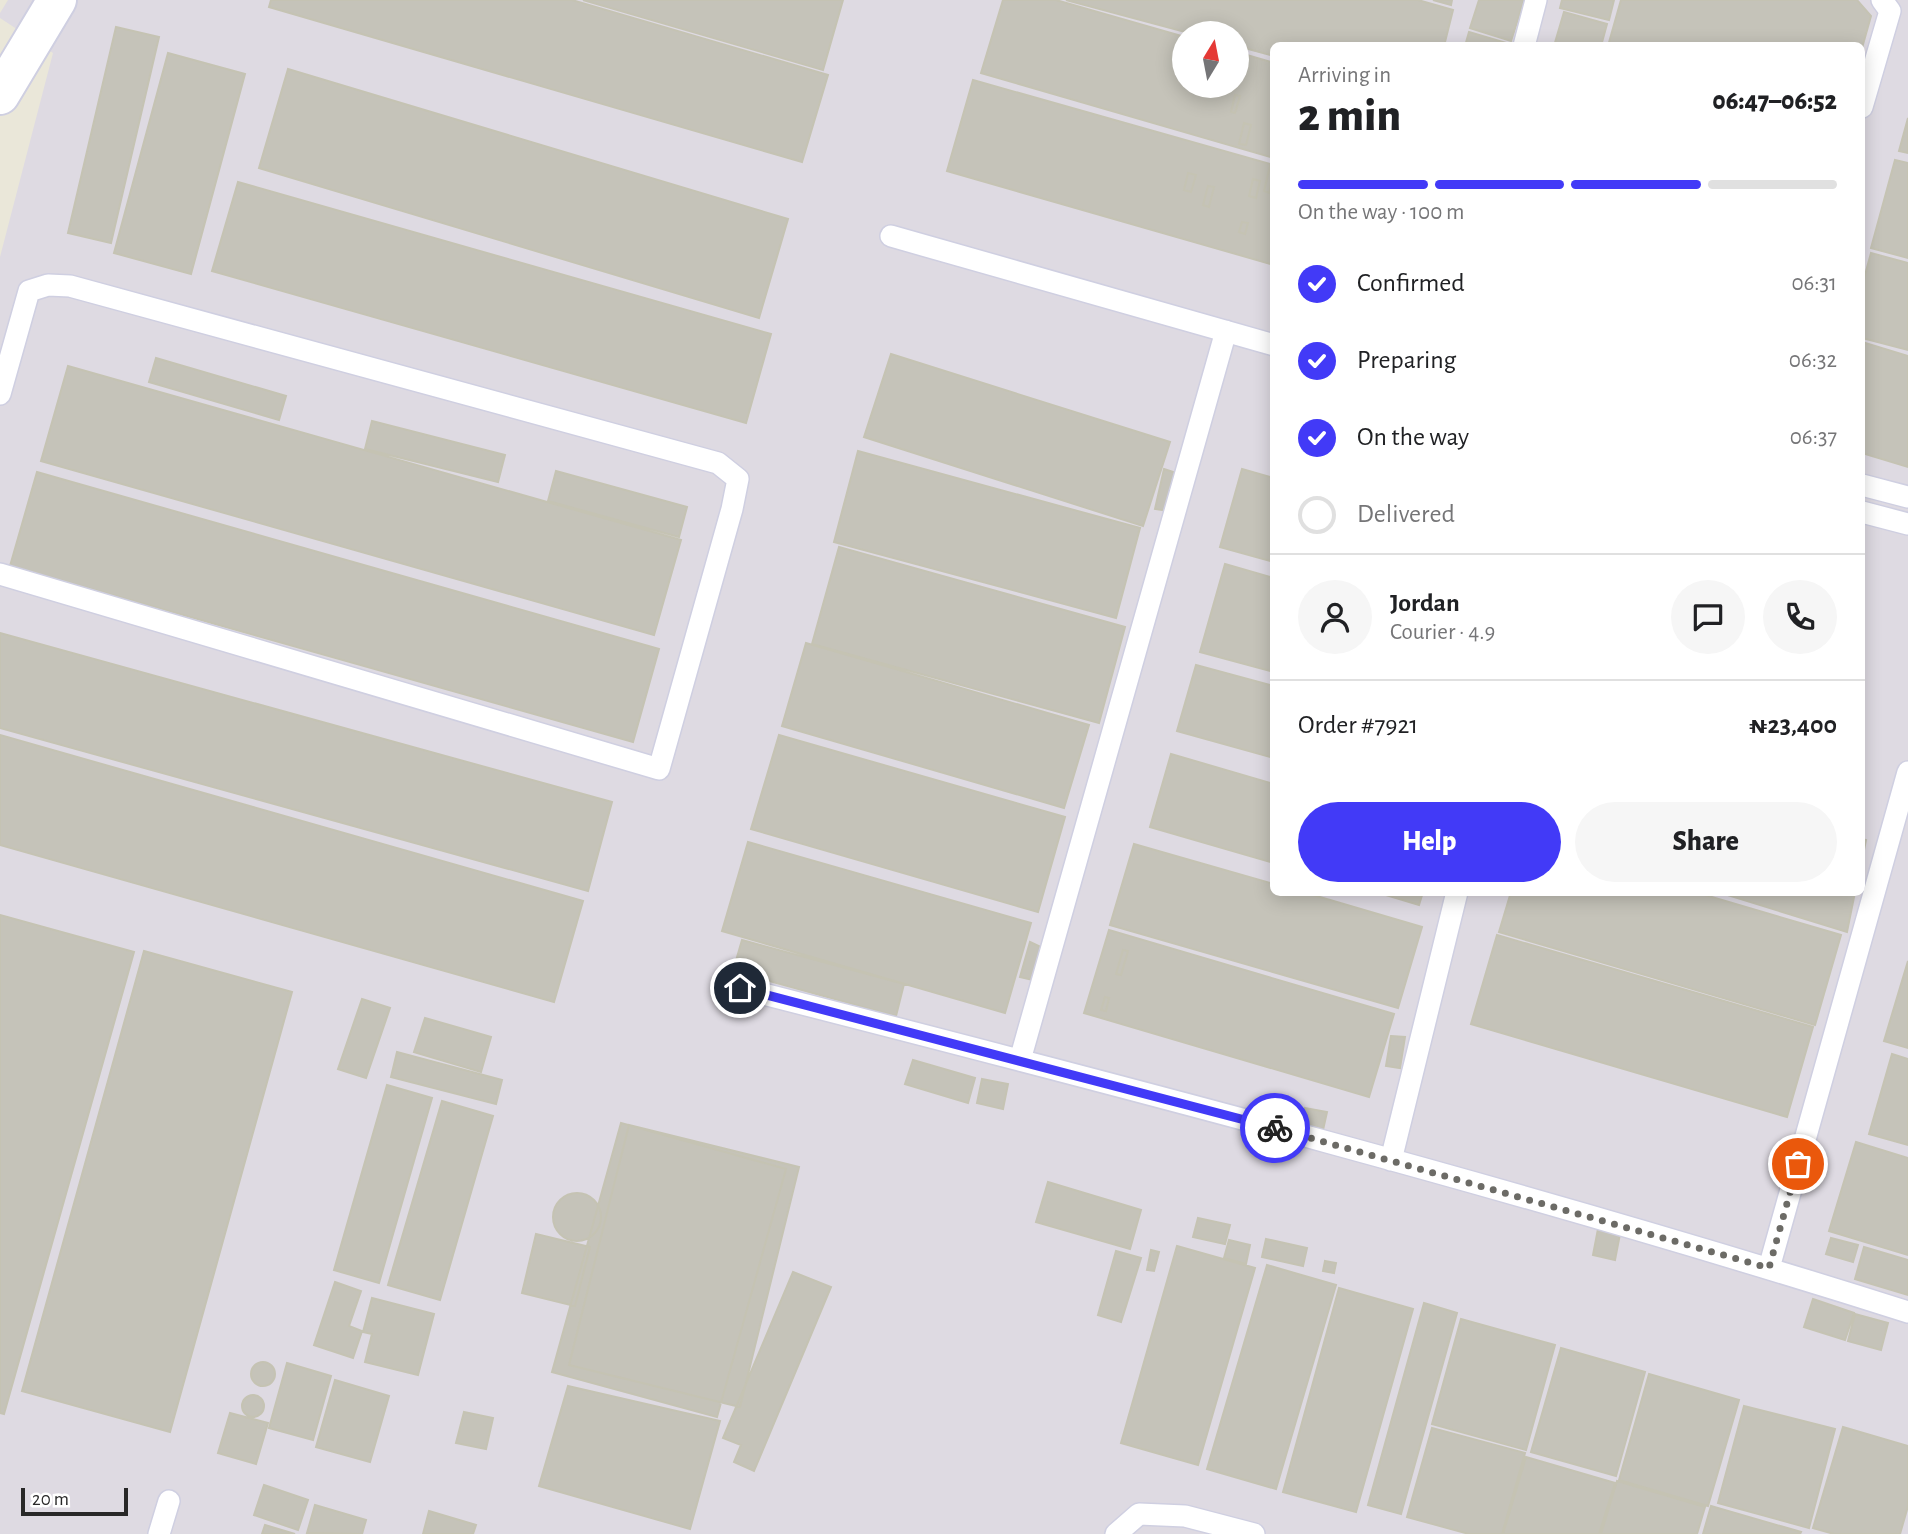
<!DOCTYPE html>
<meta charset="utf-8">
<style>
body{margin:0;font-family:"Alegreya Sans",sans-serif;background:#f6f6f6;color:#202124;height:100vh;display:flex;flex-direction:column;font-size:26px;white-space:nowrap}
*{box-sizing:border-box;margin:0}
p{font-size:23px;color:#757577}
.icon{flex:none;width:38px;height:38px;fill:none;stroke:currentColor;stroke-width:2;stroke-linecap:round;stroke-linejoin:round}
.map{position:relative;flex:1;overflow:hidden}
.details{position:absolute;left:1270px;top:42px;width:595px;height:854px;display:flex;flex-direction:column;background:#fff;border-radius:10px;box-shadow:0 4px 18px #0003}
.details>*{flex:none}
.needle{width:46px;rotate:10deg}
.controls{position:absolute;left:1172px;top:21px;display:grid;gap:14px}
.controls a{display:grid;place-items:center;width:77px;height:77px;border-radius:50%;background:#fff;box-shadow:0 4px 18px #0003;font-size:35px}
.scale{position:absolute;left:21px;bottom:18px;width:107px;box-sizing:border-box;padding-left:7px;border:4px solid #282828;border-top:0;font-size:19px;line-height:24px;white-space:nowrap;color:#282828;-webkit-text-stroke:5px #fff;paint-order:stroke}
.pin{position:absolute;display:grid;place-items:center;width:60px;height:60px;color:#fff;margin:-30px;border:4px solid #fff;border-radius:50%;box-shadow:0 2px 7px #0007}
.courier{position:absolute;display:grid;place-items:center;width:70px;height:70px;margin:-35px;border:5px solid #423af7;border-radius:50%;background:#fff;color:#222;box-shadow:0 2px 9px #0007}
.head em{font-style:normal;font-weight:800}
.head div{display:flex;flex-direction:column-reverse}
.head{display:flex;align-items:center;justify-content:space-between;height:119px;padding:0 28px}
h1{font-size:46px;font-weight:800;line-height:52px}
.bar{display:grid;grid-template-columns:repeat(4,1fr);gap:10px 7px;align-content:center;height:84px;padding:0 28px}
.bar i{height:9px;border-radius:5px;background:#e0e0e0}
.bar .on{background:#423af7}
.bar p{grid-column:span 4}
.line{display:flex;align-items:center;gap:18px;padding:0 28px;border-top:2px solid #e0e0e0}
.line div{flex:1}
.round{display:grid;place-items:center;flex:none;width:74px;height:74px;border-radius:37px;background:#f6f6f6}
ol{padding:0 28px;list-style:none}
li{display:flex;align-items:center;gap:21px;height:77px}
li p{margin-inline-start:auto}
li .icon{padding:7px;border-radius:50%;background:#423af7;color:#fff;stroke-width:4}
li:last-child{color:#757577}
li i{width:38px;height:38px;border:4px solid #e0e0e0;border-radius:50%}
.action{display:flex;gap:14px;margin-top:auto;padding:14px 28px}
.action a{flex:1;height:80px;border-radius:42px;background:#423af7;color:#fff;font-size:28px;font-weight:800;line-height:80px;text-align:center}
.action a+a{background:#f6f6f6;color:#202124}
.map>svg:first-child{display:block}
.industrial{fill:#dedae2;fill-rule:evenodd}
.building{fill:#c5c3b9;stroke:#c5c3b3;stroke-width:2}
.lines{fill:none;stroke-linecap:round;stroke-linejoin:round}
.lane-casing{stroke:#cfcfe1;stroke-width:24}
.secondary-casing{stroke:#cfcfe1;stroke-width:42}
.lane{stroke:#fff;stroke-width:21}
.secondary{stroke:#fff;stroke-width:38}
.done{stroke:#6c6b66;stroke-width:7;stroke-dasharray:0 12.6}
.route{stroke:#423af7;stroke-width:9}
</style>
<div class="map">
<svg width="1908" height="1534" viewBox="0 0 1908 1534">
<rect width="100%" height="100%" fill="#eae7d9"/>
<!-- industrial -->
<path class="industrial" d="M8,0H1908V1534H0V257L53,53L0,18V13ZM1185,33H1237V86H1185ZM1274,46H1862V892H1274Z"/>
<!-- building -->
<path class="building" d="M271,0H572L828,75L802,162L269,7Z
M583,0H843L823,70Z
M1003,0H1056L1185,37V86H1237V52L1274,63V158L981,73Z
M1066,0H1418L1453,10L1444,46H1274V56L1237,46V33H1189Z
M1433,0H1452L1451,5Z
M1479,0H1524L1511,41L1470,28Z
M1562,0H1614L1609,20L1560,8Z
M1621,0H1857L1871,16L1862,48V46H1608Z
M1564,12L1607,24L1601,46H1554Z
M116,27L159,37L111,243L68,233Z
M1469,32L1513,45L1465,46Z
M168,53L245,74L191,274L114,253Z
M288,69L788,219L759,318L259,168Z
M973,80L1274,165V265L947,171Z
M1235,95L1240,96L1235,113L1231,112Z
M1908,118V153L1899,151Z
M1244,123L1251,125L1246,145L1239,144Z
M1895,160L1908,163V258L1871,248Z
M1270,166L1274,167V173L1269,193L1264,191Z
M1188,173L1196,175L1191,192L1184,190Z
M1253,179L1260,181L1256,198L1249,196Z
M238,182L771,334L746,423L212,271Z
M1208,186L1214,187L1209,207L1203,205Z
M1242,222L1248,223L1245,234L1239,232Z
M1871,253L1908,263V350L1862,338V286Z
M1862,342L1908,356V467L1862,453Z
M891,354L1170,442L1143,526L864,437Z
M156,358L286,396L279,420L149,382Z
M68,366L681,540L654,635L41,461Z
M372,421L505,455L498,482L365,449Z
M858,451L1140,528L1116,618L834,542Z
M1164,469L1179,474L1168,511L1155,509Z
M1242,469L1274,478V562L1220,547Z
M556,471L687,507L679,537L548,501Z
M37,472L659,649L633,742L10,566Z
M839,547L1125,627L1099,723L812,644Z
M1225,564L1274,578V672L1200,652Z
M0,633L612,802L588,891L0,728Z
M806,643L1089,725L1064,808L782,726Z
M1196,665L1274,686V758L1177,731Z
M0,735L583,901L554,1002L0,845Z
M779,735L1065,817L1038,912L751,829Z
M1171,754L1274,784V863L1150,827Z
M1862,839L1866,840L1862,860Z
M748,842L1031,923L1005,1013L722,931Z
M1134,844L1274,884V892H1303L1422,927L1398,1008L1110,925Z
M1376,892H1423L1419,905Z
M1511,892H1695L1841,935L1815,1025L1499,932Z
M1718,892H1855L1847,932Z
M0,915L134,952L4,1414L0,1413Z
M1109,930L1394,1014L1369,1097L1084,1013Z
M1497,935L1813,1027L1787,1117L1471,1024Z
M742,940L904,984L896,1016L733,971Z
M1030,942L1043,948L1033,980L1020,977Z
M1123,950L1128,951L1121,975L1116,974Z
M144,951L292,992L170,1432L22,1391Z
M1908,961V1048L1884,1041Z
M1105,997L1109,998L1106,1011L1101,1010Z
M362,999L390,1008L366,1078L338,1069Z
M425,1018L491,1037L481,1072L414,1052Z
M1391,1036L1405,1037L1400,1068L1386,1066Z
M397,1052L502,1080L496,1104L391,1077Z
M1892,1054L1908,1059V1145L1869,1134Z
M913,1060L975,1078L968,1103L905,1084Z
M982,1079L1008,1084L1003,1109L977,1103Z
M387,1085L432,1098L379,1283L334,1270Z
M442,1101L493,1116L440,1300L388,1285Z
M1305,1108L1327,1112L1321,1139L1299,1134Z
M621,1123L786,1169L717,1417L552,1372Z
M629,1125L799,1167L740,1407L569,1365Z
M1856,1142L1908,1158V1255L1829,1231Z
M1048,1182L1141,1210L1130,1249L1036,1222Z
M553 1217a24 24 0 1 1 48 0a24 24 0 1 1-48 0Z
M1198,1218L1230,1225L1225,1244L1193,1237Z
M1598,1229L1620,1234L1615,1260L1593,1255Z
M536,1234L590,1247L575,1306L522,1293Z
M1831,1238L1858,1245L1853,1262L1826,1254Z
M1266,1239L1307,1248L1303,1266L1262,1257Z
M1229,1240L1250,1245L1246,1264L1224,1258Z
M1177,1246L1255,1268L1198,1465L1121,1443Z
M1864,1247L1908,1260V1295L1855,1279Z
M1151,1250L1159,1252L1154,1271L1147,1270Z
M1116,1251L1141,1258L1121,1322L1098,1315Z
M1325,1261L1336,1263L1334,1273L1323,1271Z
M1267,1265L1336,1285L1276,1489L1207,1469Z
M793,1272L831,1287L754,1471L734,1462L741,1445L723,1438Z
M335,1282L361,1291L349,1326L362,1331L353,1358L314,1345Z
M1339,1288L1413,1309L1356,1512L1283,1492Z
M372,1298L434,1314L418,1375L365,1362L372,1334L363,1332Z
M1813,1299L1854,1313L1845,1340L1804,1327Z
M1424,1303L1457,1313L1401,1514L1368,1505Z
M1855,1314L1888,1323L1881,1350L1848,1341Z
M1461,1319L1555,1345L1526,1450L1432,1424Z
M1561,1348L1645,1372L1616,1476L1531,1452Z
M251 1374a12 12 0 1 1 24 0a12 12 0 1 1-24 0Z
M287,1363L331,1376L313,1440L269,1428Z
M1649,1374L1739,1400L1708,1506L1619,1480Z
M335,1380L389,1396L370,1462L316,1447Z
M568,1386L720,1421L690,1529L539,1486Z
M242 1406a11 11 0 1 1 22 0a11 11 0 1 1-22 0Z
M1744,1406L1835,1429L1809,1528L1718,1503Z
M464,1412L493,1418L486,1449L456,1443Z
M230,1413L268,1423L256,1464L218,1453Z
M1843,1427L1908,1446V1506L1900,1534H1834L1813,1528Z
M1432,1428L1525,1453L1502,1534H1469L1407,1517Z
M1526,1457L1615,1483L1599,1534H1503Z
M1617,1481L1705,1507L1697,1534H1601Z
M264,1485L308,1500L298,1530L254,1515Z
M315,1505L366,1520L362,1534L307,1533Z
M1711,1506L1801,1532L1800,1534H1703Z
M429,1511L476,1525L473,1534H423Z
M265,1525L295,1534H262Z"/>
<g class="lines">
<!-- lane casing -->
<g class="lane-casing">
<path id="lane" d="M1524,46L1536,0
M1862,107L1890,11L1882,0
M891,236L1274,345
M0,394L29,291L48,285L70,286L718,463L738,479L732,509L659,769L0,574
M1862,485L1908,497
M1862,512L1908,524
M740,988C1131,1088 1523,1190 1908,1312
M1020,1060L1226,331
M1391,1160L1457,892
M1769,1268L1908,772
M159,1534L169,1501
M1116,1534L1139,1514L1185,1516L1254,1534"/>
</g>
<!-- secondary casing -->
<g class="secondary-casing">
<path id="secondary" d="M0,95L57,0"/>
</g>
<!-- lane -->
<use href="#lane" class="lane"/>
<!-- secondary -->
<use href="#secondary" class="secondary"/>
</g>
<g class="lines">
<!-- done -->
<path class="done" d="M1275,1128L1769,1268L1798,1164"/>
<!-- route -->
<path class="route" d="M740,988L1275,1128"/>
</g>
</svg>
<div class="controls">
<a><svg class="needle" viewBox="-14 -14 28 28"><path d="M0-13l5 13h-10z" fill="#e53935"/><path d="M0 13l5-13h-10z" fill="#757577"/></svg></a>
</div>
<div class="scale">20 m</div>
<div class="pin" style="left:1798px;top:1164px;background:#ea580c"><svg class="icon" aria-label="bag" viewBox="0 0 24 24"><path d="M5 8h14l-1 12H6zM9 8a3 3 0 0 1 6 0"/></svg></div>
<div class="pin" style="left:740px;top:988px;background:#1f2937"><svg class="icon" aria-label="home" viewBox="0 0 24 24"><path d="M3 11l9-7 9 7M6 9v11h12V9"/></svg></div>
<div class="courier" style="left:1275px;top:1128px"><svg class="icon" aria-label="bike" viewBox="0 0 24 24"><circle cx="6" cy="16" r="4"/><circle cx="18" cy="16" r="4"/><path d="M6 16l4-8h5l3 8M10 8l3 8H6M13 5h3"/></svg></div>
<section class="details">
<div class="head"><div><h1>2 min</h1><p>Arriving in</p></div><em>06:47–06:52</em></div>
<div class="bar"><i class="on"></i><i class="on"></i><i class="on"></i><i></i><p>On the way · 100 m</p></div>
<ol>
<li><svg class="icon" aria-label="check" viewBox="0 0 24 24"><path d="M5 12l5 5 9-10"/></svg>Confirmed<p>06:31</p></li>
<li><svg class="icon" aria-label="check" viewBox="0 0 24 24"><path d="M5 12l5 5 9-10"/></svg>Preparing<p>06:32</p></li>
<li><svg class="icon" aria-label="check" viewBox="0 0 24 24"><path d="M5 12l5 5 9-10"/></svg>On the way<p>06:37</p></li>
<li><i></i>Delivered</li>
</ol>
<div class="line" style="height:126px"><a class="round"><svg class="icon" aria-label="person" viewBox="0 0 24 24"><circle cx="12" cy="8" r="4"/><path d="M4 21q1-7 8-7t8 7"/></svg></a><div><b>Jordan</b><p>Courier · 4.9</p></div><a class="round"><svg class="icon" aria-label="chat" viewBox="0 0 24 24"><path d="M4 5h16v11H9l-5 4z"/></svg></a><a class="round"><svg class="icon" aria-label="phone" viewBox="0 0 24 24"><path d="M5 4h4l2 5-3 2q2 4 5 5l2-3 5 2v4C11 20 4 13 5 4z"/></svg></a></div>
<div class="line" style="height:91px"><div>Order #7921</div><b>₦23,400</b></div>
<div class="action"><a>Help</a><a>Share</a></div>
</section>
</div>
